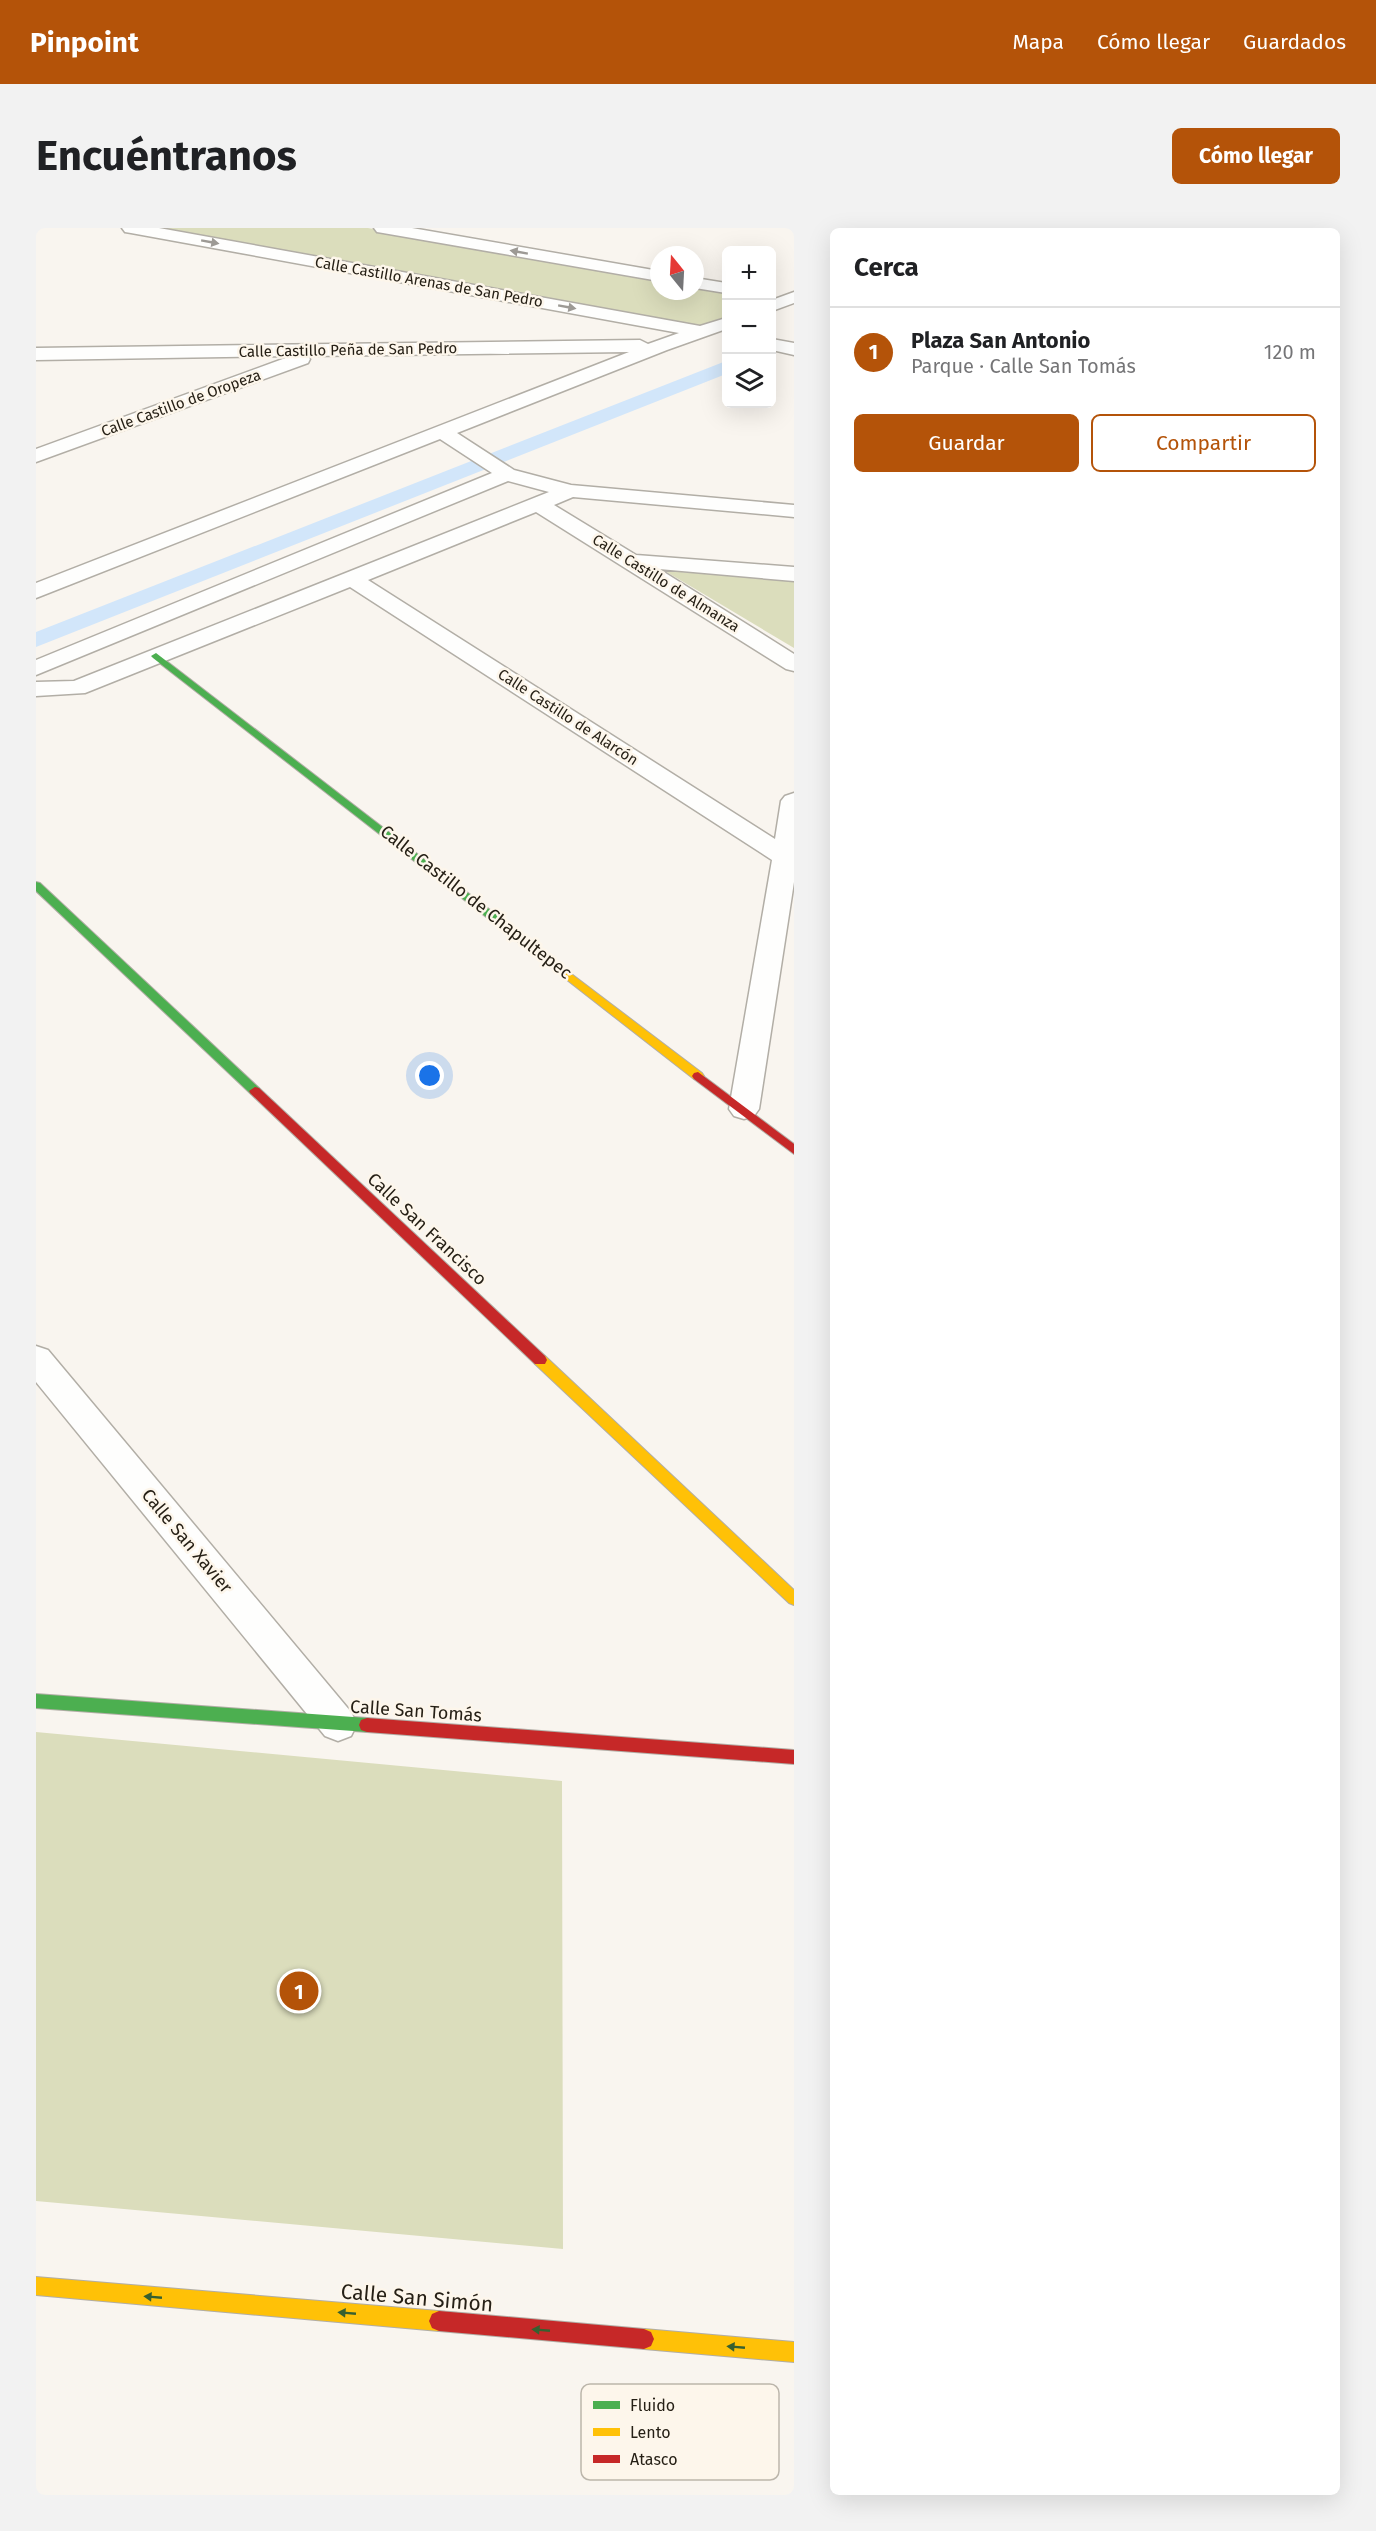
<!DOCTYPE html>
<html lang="es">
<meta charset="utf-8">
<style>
:root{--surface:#fff;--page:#f2f2f2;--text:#202124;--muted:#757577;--line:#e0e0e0;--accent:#b45309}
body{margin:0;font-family:"Fira Sans",sans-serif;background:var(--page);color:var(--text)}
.controls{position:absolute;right:18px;top:18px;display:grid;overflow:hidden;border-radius:9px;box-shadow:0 6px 24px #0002}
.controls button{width:54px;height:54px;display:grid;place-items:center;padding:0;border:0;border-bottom:2px solid var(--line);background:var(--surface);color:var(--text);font:30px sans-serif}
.compass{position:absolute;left:614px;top:18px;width:54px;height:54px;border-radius:50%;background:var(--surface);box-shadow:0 6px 24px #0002;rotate:342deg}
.you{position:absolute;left:394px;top:848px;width:21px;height:21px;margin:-15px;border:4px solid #fff;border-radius:50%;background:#1a73e8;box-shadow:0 0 0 9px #1a73e833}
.badge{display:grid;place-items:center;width:39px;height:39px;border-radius:50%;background:var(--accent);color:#fff;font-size:20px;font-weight:700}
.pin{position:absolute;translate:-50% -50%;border:3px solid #fff;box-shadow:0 2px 6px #0006}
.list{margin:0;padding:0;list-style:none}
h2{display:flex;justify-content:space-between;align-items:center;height:78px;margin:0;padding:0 24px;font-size:26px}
h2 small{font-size:20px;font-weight:400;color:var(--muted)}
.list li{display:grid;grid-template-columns:39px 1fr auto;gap:18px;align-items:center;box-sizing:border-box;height:90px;padding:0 24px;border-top:2px solid var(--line)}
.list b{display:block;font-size:22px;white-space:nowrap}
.list p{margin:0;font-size:20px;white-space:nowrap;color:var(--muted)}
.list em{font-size:20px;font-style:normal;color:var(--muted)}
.actions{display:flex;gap:12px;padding:18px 24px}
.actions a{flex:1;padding:14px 0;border:2px solid var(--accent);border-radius:9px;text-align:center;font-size:21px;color:var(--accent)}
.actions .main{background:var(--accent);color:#fff}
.icon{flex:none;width:33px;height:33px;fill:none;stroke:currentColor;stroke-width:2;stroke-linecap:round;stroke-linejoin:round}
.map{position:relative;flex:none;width:758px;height:2267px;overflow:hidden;border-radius:9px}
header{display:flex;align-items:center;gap:36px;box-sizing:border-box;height:84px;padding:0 30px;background:var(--accent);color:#fff}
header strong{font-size:28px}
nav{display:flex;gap:33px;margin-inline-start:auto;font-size:21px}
.intro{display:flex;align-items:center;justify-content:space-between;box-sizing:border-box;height:144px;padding:0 36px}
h1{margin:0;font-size:42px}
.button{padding:15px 27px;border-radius:9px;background:var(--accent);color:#fff;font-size:21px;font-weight:700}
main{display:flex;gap:36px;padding:0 36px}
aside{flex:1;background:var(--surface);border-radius:9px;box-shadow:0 6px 24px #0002}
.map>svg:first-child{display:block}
</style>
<header>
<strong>Pinpoint</strong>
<nav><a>Mapa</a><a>Cómo llegar</a><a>Guardados</a></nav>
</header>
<div class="intro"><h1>Encuéntranos</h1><a class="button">Cómo llegar</a></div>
<main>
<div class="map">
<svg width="758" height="2267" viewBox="0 0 758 2267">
<rect width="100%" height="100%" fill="#f9f5ef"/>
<!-- green -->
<path fill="#dbddbc" d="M114,0H332L623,51V63H659V57L690,62V92L665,101Z
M629,343L758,351V420Z
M0,1504L526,1553L527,2021L0,1973Z"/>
<!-- water -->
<path fill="#d2e6fa" d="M690,133V146L0,419V404Z"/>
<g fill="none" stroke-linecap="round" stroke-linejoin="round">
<defs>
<path id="street" d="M86,0H123L664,98L690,90V101L631,122L421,205L478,242L535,257L758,277V289L537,269L518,277L600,327L758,339V353L623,341L758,426V443L750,441L500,284L332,352L739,611L745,573L749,568L758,565V654L723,881L718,888L708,891L698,888L693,881L736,632L314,359L49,465L0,468V454L38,453L513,264L472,253L0,447V432L456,245L404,211L0,370V355L593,124L272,128L274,131L272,135L0,234V221L255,128L0,132V120L604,112L612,116L643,105L95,5L89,4Z
M338,0H376L623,43V53L347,5L341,4Z
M659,50L690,55V65L659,60Z
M758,64V75L736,83V72Z
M736,111L758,115V127L736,122Z
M0,1118L12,1122L315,1484L321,1496L315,1508L302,1513L289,1508L0,1154Z"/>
<path id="fast" d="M120,425L484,705V709H476L117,430L115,428Z
M0,654L4,655L223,860L225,863L223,866H215L0,663Z
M0,1466L331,1490L337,1492L339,1497L337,1502L331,1504L0,1480Z"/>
<path id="slow" d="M480,704L666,845L668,848L666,851H658L476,709V705Z
M504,1127L509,1128L758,1362V1377L753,1375L499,1136L497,1132L499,1128Z
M0,2049L403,2083L410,2086L413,2093L410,2100L403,2103L0,2067Z
M608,2101L758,2114V2134L608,2121L601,2118L598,2111L601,2104Z"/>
<path id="jam" d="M662,844L758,916V926L658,851L656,848L658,845Z
M219,859L223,860L509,1128L511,1132L509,1136H499L215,866L213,863Z
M331,1490L758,1522V1536L331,1504L325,1502L323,1497L325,1492Z
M403,2083L608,2101L615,2104L618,2111L615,2118L608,2121L403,2103L396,2100L393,2093L396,2086Z"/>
</defs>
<!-- street casing -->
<use href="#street" stroke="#b2aea6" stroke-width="3"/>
<!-- fast casing -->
<use href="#fast" stroke="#b2aea6" stroke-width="2"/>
<!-- slow casing -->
<use href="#slow" stroke="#b2aea6" stroke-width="2"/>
<!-- jam casing -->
<use href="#jam" stroke="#b2aea6" stroke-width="2"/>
<!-- street -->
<use href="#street" fill="#fefefd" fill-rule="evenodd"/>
<!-- fast -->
<use href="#fast" fill="#4caf50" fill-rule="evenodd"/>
<!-- slow -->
<use href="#slow" fill="#ffc107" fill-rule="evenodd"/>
<!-- jam -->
<use href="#jam" fill="#c62828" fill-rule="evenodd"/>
</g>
<!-- one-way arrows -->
<defs><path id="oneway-solid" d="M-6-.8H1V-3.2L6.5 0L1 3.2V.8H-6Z" transform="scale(1.5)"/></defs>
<g fill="#9d9a95">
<use href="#oneway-solid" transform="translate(174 14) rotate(10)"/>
<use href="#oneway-solid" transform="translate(483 24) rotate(-170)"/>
<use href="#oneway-solid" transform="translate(531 79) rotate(10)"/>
</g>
<g fill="#376030">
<use href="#oneway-solid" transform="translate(117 2069) rotate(-175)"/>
<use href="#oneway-solid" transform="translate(311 2085) rotate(-175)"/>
<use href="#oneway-solid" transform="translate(505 2102) rotate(-175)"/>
<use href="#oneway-solid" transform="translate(700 2119) rotate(-175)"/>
</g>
<g text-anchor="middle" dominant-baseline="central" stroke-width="5" stroke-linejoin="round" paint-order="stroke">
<!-- far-street labels -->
<g font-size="15" fill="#262016" stroke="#fdf6eb">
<text transform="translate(393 54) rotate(10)">Calle Castillo Arenas de San Pedro</text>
<text transform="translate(312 122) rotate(-1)">Calle Castillo Peña de San Pedro</text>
<text transform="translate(145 175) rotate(-20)">Calle Castillo de Oropeza</text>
<text transform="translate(630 355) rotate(32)">Calle Castillo de Almanza</text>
<text transform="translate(532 489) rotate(33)">Calle Castillo de Alarcón</text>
</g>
<!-- street labels -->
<g font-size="18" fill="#262016" stroke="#fdf6eb">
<text transform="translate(440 674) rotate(38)">Calle Castillo de Chapultepec</text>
<text transform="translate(391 1001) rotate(43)">Calle San Francisco</text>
<text transform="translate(151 1313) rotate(50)">Calle San Xavier</text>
<text transform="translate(380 1483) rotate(4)">Calle San Tomás</text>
</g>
<!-- near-street labels -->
<g font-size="21" fill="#262016" stroke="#fdf6eb">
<text transform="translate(381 2070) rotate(5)">Calle San Simón</text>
</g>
</g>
<!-- legend -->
<rect x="545" y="2156" width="198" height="96" rx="9" fill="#fdf6eb" stroke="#bcb6ab" stroke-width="1.5"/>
<rect x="557" y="2173" width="27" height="8" fill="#4caf50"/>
<rect x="557" y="2200" width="27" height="8" fill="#ffc107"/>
<rect x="557" y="2227" width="27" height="8" fill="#c62828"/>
<g font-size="16" fill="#262016">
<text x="594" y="2183">Fluido</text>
<text x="594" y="2210">Lento</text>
<text x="594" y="2237">Atasco</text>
</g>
</svg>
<div class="controls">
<button>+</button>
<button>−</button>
<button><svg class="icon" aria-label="layers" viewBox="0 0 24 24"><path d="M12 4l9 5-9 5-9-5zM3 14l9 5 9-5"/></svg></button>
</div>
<svg class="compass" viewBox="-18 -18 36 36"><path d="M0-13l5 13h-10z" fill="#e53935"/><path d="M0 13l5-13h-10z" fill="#757577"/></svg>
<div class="you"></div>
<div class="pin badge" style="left:263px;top:1763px">1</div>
</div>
<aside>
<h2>Cerca<small></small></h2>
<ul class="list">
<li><span class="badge">1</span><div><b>Plaza San Antonio</b><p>Parque · Calle San Tomás</p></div><em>120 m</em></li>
</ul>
<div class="actions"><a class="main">Guardar</a><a>Compartir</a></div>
</aside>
</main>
